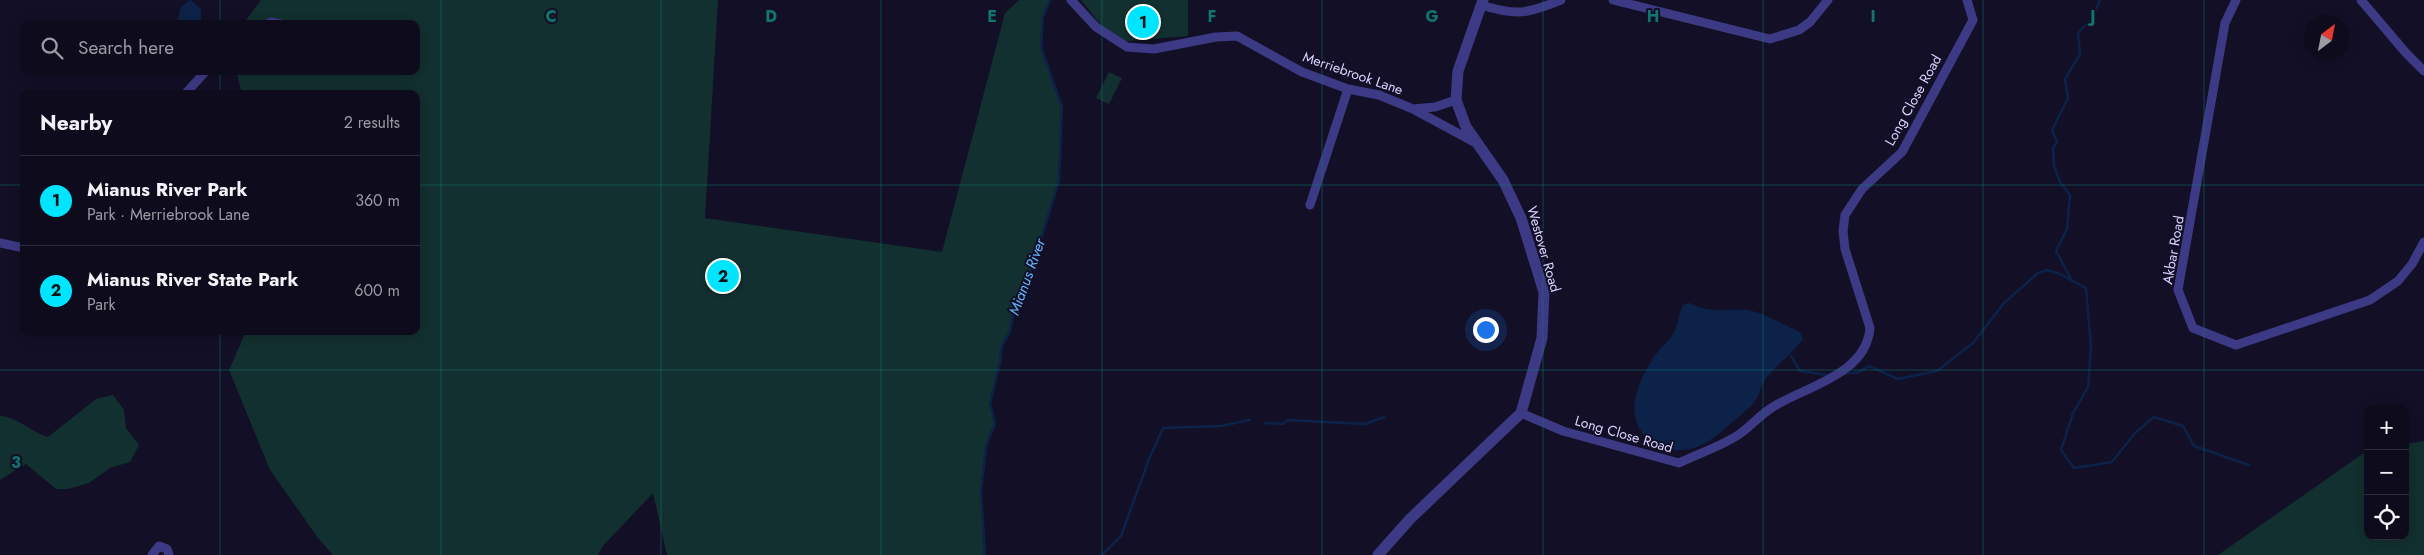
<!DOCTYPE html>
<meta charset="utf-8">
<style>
:root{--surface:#0e0b1c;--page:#1c1929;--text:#f1f3f6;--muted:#9b9ba3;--line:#2e2b3b;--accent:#00e5ff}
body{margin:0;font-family:Jost,sans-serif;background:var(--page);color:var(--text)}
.controls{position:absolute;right:15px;bottom:15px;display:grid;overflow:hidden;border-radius:10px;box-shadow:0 2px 12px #0003}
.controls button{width:45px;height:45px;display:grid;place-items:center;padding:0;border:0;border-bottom:1px solid var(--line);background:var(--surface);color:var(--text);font:25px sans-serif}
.compass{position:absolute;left:2304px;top:15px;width:45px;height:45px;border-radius:50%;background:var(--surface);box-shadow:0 2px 12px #0003;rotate:32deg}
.you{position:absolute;left:1485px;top:329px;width:18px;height:18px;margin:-12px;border:4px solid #fff;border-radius:50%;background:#1a73e8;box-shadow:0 0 0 8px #1a73e833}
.badge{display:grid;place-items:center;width:32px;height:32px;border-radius:50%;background:var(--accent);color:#111;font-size:16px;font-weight:700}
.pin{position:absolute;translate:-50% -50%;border:2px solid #fff;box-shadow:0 1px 5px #0006}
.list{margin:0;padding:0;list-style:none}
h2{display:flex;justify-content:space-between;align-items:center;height:65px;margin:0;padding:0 20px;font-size:21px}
h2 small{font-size:16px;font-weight:400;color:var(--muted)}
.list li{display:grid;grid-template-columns:32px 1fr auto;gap:15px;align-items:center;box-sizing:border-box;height:90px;padding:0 20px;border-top:1px solid var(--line)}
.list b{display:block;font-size:19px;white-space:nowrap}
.list p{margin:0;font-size:16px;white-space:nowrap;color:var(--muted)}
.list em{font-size:16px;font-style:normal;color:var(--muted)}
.icon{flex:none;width:28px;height:28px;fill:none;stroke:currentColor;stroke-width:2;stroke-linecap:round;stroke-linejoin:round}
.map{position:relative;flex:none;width:2424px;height:555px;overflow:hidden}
.search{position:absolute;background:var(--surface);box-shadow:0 2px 12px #0003;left:20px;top:20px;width:400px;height:55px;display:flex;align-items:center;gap:12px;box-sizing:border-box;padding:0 18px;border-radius:10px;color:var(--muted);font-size:19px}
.panel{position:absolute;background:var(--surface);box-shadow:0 2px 12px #0003;left:20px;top:90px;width:400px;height:245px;border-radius:10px}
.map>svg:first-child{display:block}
</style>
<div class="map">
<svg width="2424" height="555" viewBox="0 0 2424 555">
<rect width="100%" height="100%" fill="#130f26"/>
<!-- green -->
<path fill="#12302f" d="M261,0H718L705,218L942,252L1005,13L1019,0H1050L1043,17L1041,47L1062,107L1059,181L1022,299L1014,308L1010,332L1002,345L1000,362L990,403L995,423L986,446L981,491L985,555H667L653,493L603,546L598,555H333L318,538L270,470L229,370L246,331H416V94H242L236,71H416V24H243Z
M1081,0H1188V36L1127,41L1108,34Z
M1109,72L1122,78L1109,104L1096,98Z
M113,395L124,410L126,428L139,445L130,462L110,468L89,483L68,489H56L26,464L0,480V416C18,417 31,432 48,437L96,399Z
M2424,441V555H2218L2368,450V536H2405V444Z"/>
<!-- water -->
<path fill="#0c2248" d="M191,0L201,9V24H178C178,13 180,4 191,0Z
M1690,303C1708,313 1727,309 1747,310C1762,312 1780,323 1794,329L1800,332L1803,339C1792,354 1779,363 1767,377C1760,384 1760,397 1753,404C1746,412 1735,419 1727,427C1703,448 1680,460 1649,440C1637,431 1632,413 1635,399C1638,385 1647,366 1656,354C1660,348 1667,343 1671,337C1678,327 1678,316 1683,305Z"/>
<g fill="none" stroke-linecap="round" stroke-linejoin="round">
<!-- stream -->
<path stroke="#0c2248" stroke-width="2.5" d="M2071,279L2056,251L2067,229L2070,195L2060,182L2054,166L2053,148L2057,142L2052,130L2068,98L2065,79L2080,54L2078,33L2092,18L2100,0
M1791,356L1800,371L1827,375
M1847,373H1857L1869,366L1898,379L1937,371L1973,343L2004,303L2038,273L2047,270L2060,274L2086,288L2091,347L2088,387L2073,413L2061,450L2074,468L2112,462L2135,433L2154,417L2183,426L2194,446L2249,465
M1265,423L1283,424L1288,420L1365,424L1384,417
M985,555L981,491L986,446L995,423L990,403L1000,362L1002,345L1010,332L1014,308L1022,299L1059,181L1062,107L1041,47L1043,17L1050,0
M1102,555L1121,536L1149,459L1163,428L1221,426L1250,420"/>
<!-- minor -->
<path stroke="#3d3a85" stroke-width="9" d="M1071,0L1096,27L1127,47L1154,49L1216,37L1237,36L1302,72L1348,89L1379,95L1413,109L1435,107L1456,100
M1613,0L1770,39L1799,30L1810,22L1828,0
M2236,0L2225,23L2178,290L2193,328L2236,345L2370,300L2398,281L2412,264L2424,242
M2361,0L2406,53L2424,71
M1481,5C1517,16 1526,14 1561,0
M268,24L271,22L281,24
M185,94L206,71
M1413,109L1474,142
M1310,205L1348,89
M0,243L24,248
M1521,413L1563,431L1679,463C1697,454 1725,445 1741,433C1752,425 1761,414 1773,407C1806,386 1866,375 1870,328L1845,249L1843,231L1845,215L1862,189L1902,152L1973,20L1967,0
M152,555L159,546L167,549L169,555"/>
<!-- tertiary -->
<path stroke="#3d3a85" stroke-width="11" d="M1378,555L1410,519L1521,413L1542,338L1544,292L1521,218L1503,180L1466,127L1456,100L1458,71L1483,0"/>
</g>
<!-- grid -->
<path fill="none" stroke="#0f766e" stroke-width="1" stroke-opacity="0.55" d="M220,0V24M441,0V555M661,0V555M881,0V555M1102,0V555M1322,0V555M1543,0V555M1763,0V555M1983,0V555M2204,0V555M220,71V94M0,185H24M416,185H2424M220,331V555M0,370H2424"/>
<g text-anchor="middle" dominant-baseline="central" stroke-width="4" stroke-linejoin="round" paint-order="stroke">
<!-- street labels -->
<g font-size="14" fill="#d9d4ff" stroke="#130f26">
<text transform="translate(1353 73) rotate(19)">Merriebrook Lane</text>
<text transform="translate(1913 100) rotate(-61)">Long Close Road</text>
<text transform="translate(1544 249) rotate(74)">Westover Road</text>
<text transform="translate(2173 250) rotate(-80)">Akbar Road</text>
<text transform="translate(1624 434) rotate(16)">Long Close Road</text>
</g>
<!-- water labels -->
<g font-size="15" font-style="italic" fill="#62b6ff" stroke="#130f26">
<text transform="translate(1027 277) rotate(-70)">Mianus River</text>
</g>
</g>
<g font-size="16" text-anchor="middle" font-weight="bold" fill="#0f766e" stroke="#130f26" stroke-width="4" stroke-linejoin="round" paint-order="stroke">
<text x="551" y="22">C</text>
<text x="771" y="22">D</text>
<text x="992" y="22">E</text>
<text x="1212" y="22">F</text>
<text x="1432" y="22">G</text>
<text x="1653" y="22">H</text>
<text x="1873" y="22">I</text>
<text x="2093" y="22">J</text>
<text x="16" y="468">3</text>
</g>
</svg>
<div class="controls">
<button>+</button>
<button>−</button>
<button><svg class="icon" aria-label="locate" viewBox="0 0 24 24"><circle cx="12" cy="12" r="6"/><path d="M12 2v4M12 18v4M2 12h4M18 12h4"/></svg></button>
</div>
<svg class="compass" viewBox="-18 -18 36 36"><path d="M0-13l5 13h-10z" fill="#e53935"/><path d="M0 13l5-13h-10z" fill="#9b9ba3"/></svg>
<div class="you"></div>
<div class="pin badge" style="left:1143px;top:22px">1</div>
<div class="pin badge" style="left:723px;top:276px">2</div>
<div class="search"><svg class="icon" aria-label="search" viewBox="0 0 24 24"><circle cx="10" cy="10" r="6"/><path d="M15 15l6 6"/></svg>Search here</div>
<section class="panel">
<h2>Nearby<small>2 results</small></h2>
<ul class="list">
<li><span class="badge">1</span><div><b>Mianus River Park</b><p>Park · Merriebrook Lane</p></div><em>360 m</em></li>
<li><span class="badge">2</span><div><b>Mianus River State Park</b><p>Park</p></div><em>600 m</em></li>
</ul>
</section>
</div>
